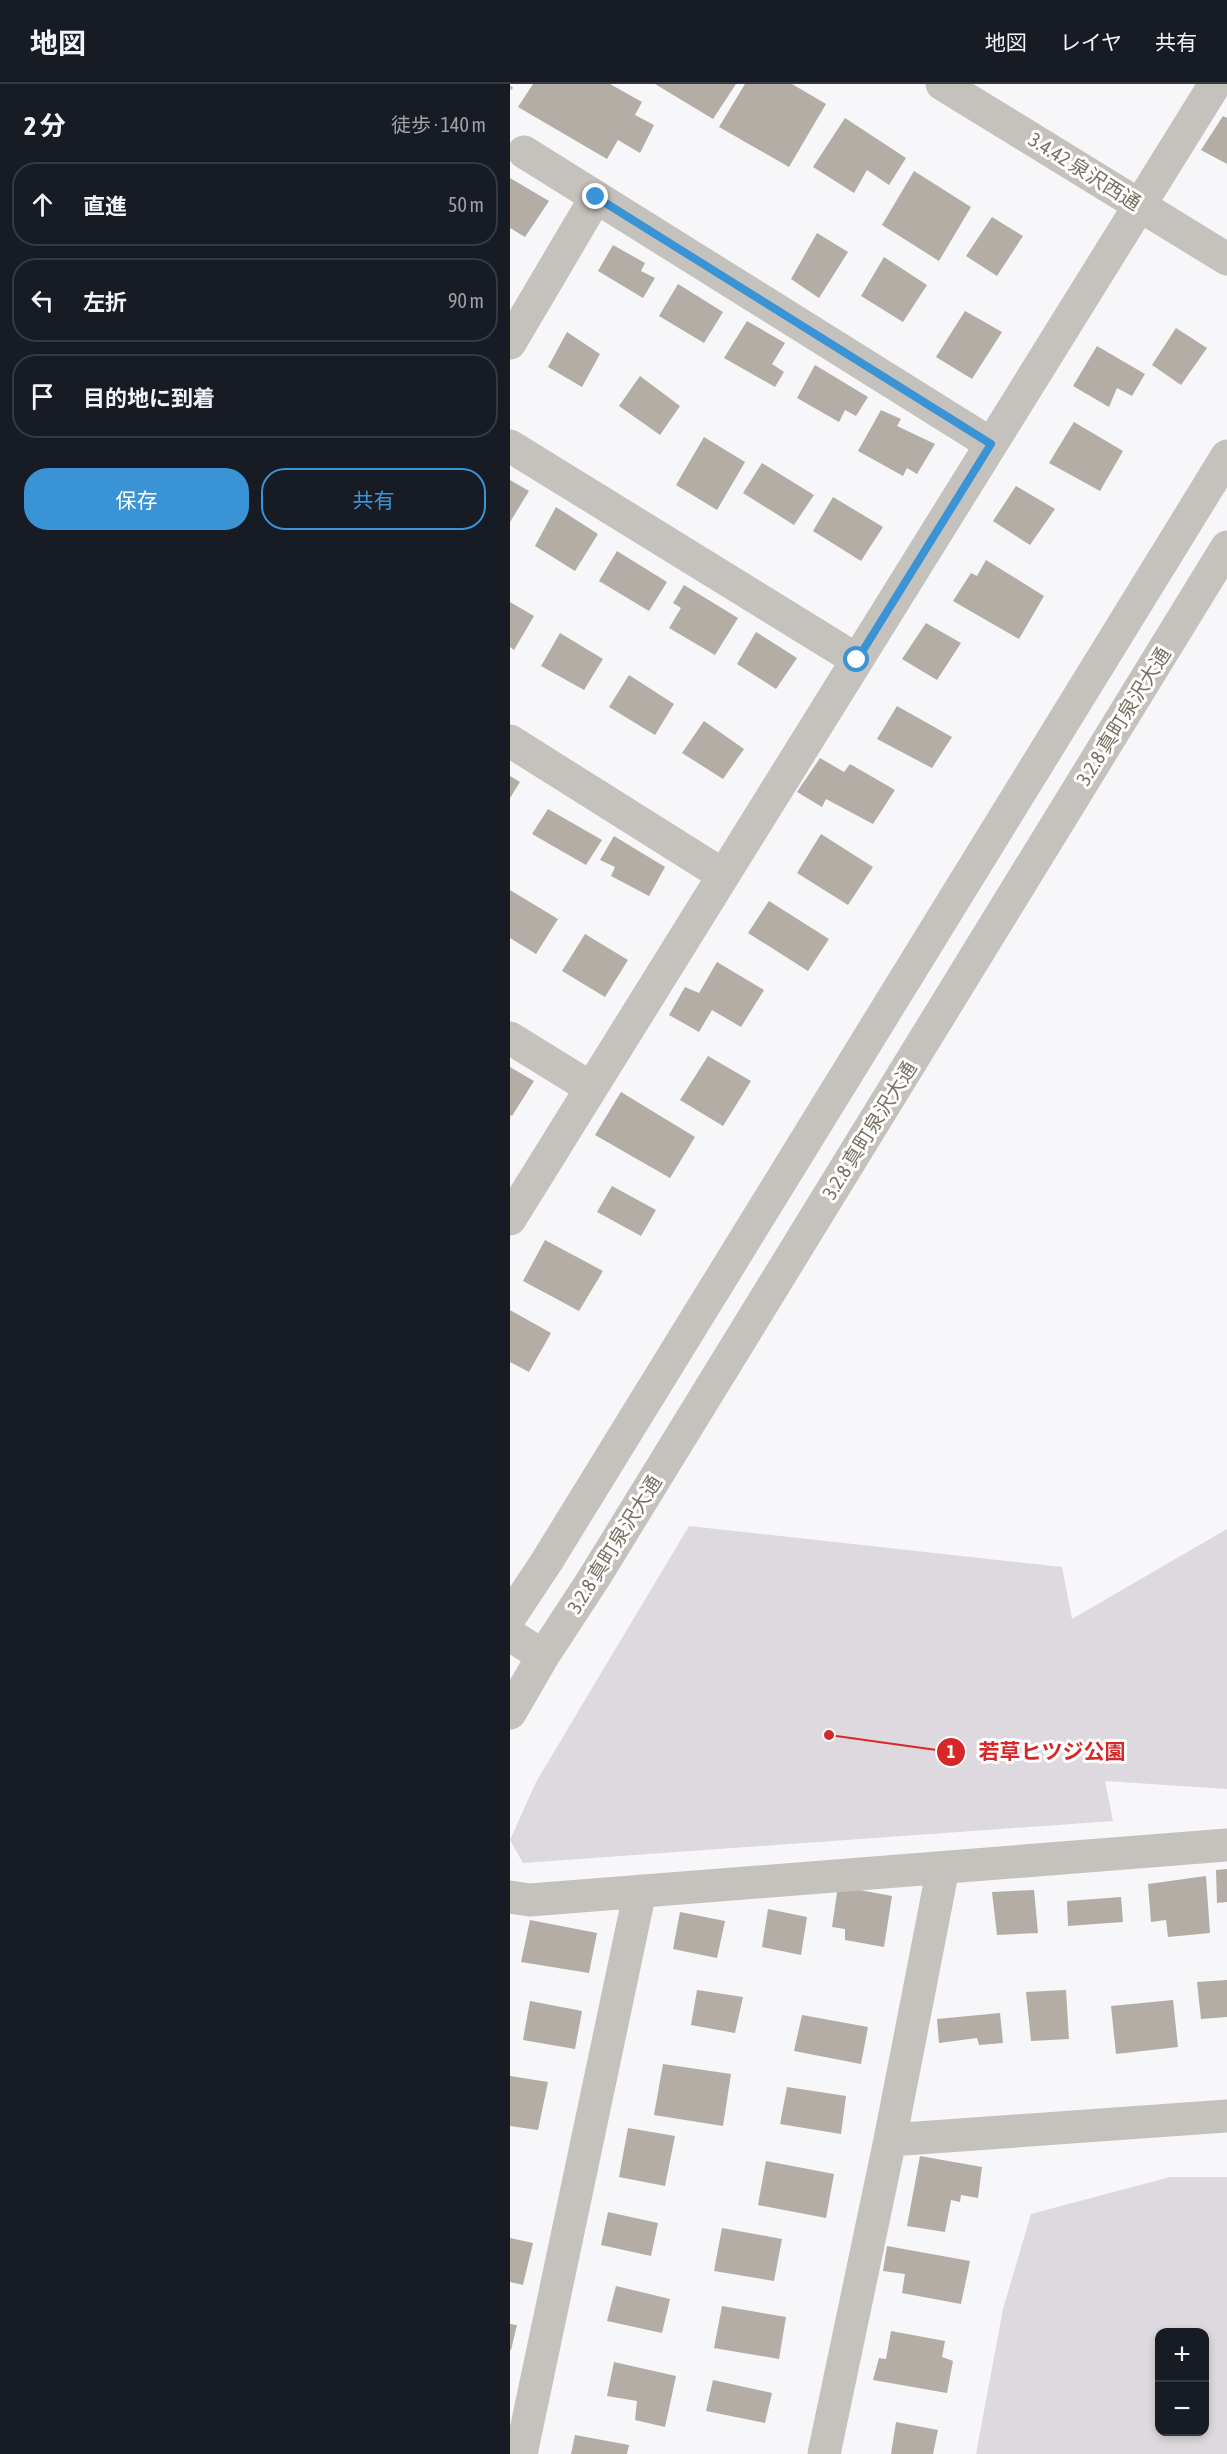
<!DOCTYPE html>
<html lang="ja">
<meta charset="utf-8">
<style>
:root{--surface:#171b24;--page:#20242c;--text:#f1f3f6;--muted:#9ea1a6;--line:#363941;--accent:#3a93d5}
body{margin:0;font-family:"Asap Condensed","Noto Sans JP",sans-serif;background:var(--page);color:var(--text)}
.controls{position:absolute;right:18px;bottom:18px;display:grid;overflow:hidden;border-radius:12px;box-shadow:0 3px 9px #0003}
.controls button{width:54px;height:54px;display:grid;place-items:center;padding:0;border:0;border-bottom:2px solid var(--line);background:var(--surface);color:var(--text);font:30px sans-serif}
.stop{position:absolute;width:18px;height:18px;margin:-14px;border:4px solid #3a93d5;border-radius:50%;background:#fff}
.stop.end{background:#3a93d5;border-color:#fff;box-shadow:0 2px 6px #0008}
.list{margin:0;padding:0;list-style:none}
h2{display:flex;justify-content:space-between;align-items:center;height:78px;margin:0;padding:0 24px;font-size:26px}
h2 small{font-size:20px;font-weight:400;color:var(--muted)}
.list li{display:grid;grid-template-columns:39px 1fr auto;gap:18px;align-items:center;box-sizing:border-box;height:84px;margin:0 12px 12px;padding:0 12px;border:2px solid var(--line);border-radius:24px}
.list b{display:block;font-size:22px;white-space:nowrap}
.list em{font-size:20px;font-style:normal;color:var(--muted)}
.actions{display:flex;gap:12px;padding:18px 24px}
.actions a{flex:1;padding:14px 0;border:2px solid var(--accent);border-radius:24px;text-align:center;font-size:21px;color:var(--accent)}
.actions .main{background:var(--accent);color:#fff}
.icon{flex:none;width:33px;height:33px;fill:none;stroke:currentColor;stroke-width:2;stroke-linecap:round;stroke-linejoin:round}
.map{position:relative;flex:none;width:717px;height:2370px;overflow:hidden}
header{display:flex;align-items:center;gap:36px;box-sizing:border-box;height:84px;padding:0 30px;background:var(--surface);border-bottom:2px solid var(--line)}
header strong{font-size:28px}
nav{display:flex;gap:33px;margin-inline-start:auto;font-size:21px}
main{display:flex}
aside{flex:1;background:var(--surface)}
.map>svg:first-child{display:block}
</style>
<header>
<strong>地図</strong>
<nav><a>地図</a><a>レイヤ</a><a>共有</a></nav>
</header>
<main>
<aside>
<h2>2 分<small>徒歩 · 140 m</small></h2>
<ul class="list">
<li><svg class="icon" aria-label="ahead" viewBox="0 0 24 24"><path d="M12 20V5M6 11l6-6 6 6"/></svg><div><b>直進</b></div><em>50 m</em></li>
<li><svg class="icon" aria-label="left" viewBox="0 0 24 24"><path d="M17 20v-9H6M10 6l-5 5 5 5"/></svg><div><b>左折</b></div><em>90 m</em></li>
<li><svg class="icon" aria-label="arrive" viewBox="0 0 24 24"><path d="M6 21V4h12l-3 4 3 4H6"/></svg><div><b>目的地に到着</b></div></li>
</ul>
<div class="actions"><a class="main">保存</a><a>共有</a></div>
</aside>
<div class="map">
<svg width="717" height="2370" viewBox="0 0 717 2370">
<rect width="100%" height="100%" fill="#f7f6f8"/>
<!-- green -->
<path fill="#ded8df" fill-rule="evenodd" d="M179,1442L552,1483L562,1535L717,1445V1705L595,1697L603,1737L13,1779L0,1756L26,1698Z
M660,2093H717V2370H466L493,2225L521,2130ZM650,2248H694V2348H650Z"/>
<!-- building -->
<path fill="#b3ada5" d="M23,0H100L132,18L125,31L144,41L130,69L108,56L97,75L8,23Z
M145,0H226L203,35Z
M235,0H282L316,20L279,83L209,43Z
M713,32L717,34V80L691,66Z
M335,34L396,74L379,101L357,86L344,109L303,83Z
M404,87L461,123L429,177L372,141Z
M0,94L39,117L15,153L0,144Z
M482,133L513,152L487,192L456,172Z
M307,149L338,168L309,214L281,195Z
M103,161L135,179L131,187L145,194L133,214L88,187Z
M374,173L417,201L393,238L351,212Z
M168,200L213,228L194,259L149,232Z
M455,227L492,248L462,295L426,273Z
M237,237L275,259L262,280L274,288L265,303L214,274Z
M666,244L697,264L671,301L642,281Z
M57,248L90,270L72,303L38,283Z
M587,262L635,290L622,312L607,304L599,323L563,302Z
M305,281L358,313L346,332L335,326L329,338L287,314Z
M130,292L170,322L150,351L109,322Z
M371,326L391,335L387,342L425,360L407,390L397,384L393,392L348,367Z
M564,338L613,367L590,407L539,379Z
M194,353L235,378L207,426L166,401Z
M252,379L304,411L284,441L233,409Z
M0,396L19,407L0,438Z
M506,402L545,425L520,461L483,437Z
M323,413L373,443L351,477L303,447Z
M46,423L88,450L65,487L25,462Z
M107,467L157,498L139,527L89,497Z
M476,476L534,512L509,555L443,517L461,489L467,492Z
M174,501L228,534L205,571L159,544L171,524L163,519Z
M0,518L24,532L4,566L0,563Z
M416,539L451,559L427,596L392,575Z
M246,548L287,574L266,605L227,580Z
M50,549L93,575L74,606L31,582Z
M119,591L164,620L145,651L99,623Z
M387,622L442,653L422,684L367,655Z
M194,637L234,665L213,695L172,669Z
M310,674L334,688L340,680L385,706L363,740L316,715L312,723L287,708Z
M0,692L10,698L0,714Z
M38,725L92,756L76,781L22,750Z
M311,750L363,783L338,821L287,789Z
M104,752L155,783L139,812L101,792L105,783L90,776Z
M0,806L48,835L26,870L0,854Z
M259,817L319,855L298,887L238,849Z
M75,850L118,876L95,913L52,887Z
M207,878L254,906L231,943L202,926L189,948L159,931L175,903L189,909Z
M198,972L241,997L213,1042L170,1016Z
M0,983L24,997L2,1032L0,1031Z
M111,1008L185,1053L160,1094L85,1051Z
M102,1102L146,1126L131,1152L87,1128Z
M35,1156L93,1187L69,1227L13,1197Z
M0,1226L41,1249L19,1288L0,1278Z
M717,1785V1818L707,1819L706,1786Z
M696,1792L700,1849L658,1853L656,1836L641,1838L638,1800Z
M328,1802L382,1812L374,1863L335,1856V1845L322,1843Z
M524,1806L528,1849L487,1851L482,1808Z
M611,1813L613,1838L558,1842L557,1817Z
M258,1825L297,1833L291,1871L252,1863Z
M170,1828L215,1837L207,1874L163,1865Z
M20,1836L87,1849L79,1889L11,1878Z
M717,1896V1933L691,1935L687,1898Z
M187,1906L233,1913L225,1949L181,1941Z
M556,1906L559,1955L521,1957L516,1908Z
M663,1916L668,1963L606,1970L601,1922Z
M20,1917L72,1927L65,1965L13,1956Z
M490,1929L493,1959L469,1961L467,1954L429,1959L427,1935Z
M292,1931L358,1943L351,1980L284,1967Z
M153,1980L221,1990L213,2042L144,2031Z
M0,1992L38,1998L28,2046L0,2042Z
M277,2003L336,2012L331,2050L270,2040Z
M118,2044L165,2052L155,2102L109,2093Z
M410,2072L472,2083L468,2114L451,2111L450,2118L441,2116L435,2148L397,2142Z
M256,2077L324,2090L316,2134L248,2121Z
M98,2128L148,2139L141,2172L91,2161Z
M212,2144L272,2155L264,2197L204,2187Z
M0,2154L23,2159L13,2201L0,2198Z
M377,2162L460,2177L451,2220L392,2209L395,2190L373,2187Z
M106,2202L160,2215L152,2249L97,2237Z
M212,2222L276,2233L269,2275L204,2264Z
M0,2240L7,2241L1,2266H0Z
M381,2247L435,2257L432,2273L443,2277L437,2309L363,2296L369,2274L376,2275Z
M104,2278L166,2292L155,2343L125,2336L127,2317L97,2312Z
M203,2296L262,2309L255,2339L196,2327Z
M386,2338L428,2346L423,2370H381Z
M65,2351L119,2361L117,2370H61Z"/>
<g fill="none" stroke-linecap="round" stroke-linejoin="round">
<!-- path -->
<path stroke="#bebcb8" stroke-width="4" stroke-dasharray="3 3" stroke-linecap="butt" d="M0,5L3,0"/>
<!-- minor -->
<path stroke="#c5c2bd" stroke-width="33" d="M432,0L717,175
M14,68L481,360
M0,259L86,113
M0,362L347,576
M0,657L213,791
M0,954L81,1004
M0,1135L705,0
M0,1533L37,1477L717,372
M0,1551L33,1572
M0,1629L33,1572L84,1494L717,463
M0,1813L20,1816L717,1761
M380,2056L717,2032
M11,2370L130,1807
M314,2370L380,2056L433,1784"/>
</g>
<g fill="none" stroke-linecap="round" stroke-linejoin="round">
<!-- route -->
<path stroke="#3a93d5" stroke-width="8" d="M86,113L481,360L347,576"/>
</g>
<g text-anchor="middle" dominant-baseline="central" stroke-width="6" stroke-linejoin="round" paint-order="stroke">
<!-- street labels -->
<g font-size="20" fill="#797061" stroke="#fff">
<text transform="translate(575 87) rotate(32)">3.4.42 泉沢西通</text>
<text transform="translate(613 632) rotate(-58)">3.2.8 真町泉沢大通</text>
<text transform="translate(359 1046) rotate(-58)">3.2.8 真町泉沢大通</text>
<text transform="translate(104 1460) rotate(-58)">3.2.8 真町泉沢大通</text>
</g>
</g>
<!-- callouts -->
<path fill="none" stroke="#d62828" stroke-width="2" d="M319 1651L441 1668"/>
<g fill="#d62828" stroke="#fff" stroke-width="2">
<circle cx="319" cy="1651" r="6"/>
<circle cx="441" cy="1668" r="15"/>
</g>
<g font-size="18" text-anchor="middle" font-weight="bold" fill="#fff">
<text x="441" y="1674">1</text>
</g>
<g font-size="21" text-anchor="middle" font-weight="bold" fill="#d62828" stroke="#fff" stroke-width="6" stroke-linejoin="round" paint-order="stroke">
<text x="542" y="1675">若草ヒツジ公園</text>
</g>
</svg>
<div class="controls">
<button>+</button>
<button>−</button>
</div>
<div class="stop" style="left:347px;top:576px"></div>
<div class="stop end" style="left:86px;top:113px"></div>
</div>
</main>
